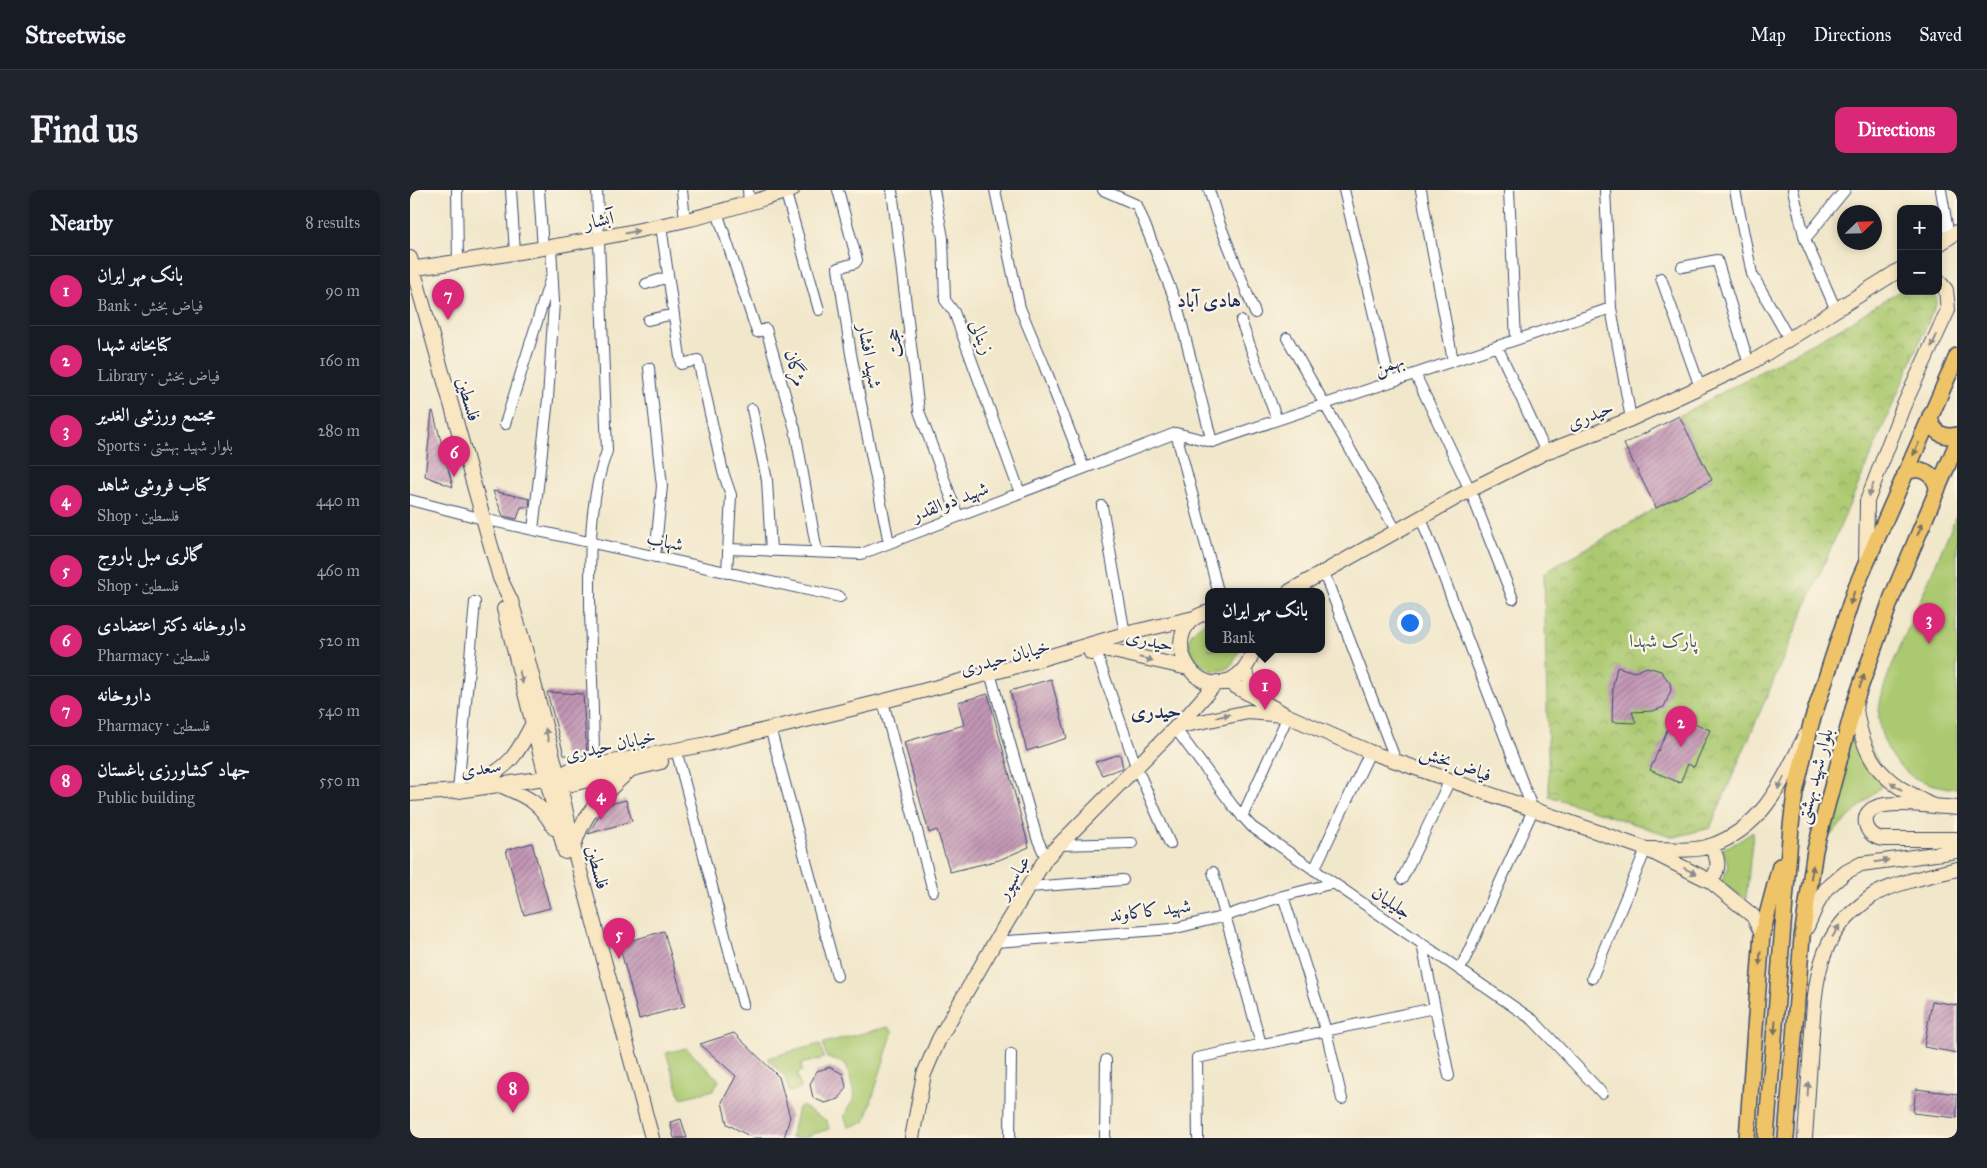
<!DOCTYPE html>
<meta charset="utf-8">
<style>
:root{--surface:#171b24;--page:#20242c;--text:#f1f3f6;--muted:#9ea1a6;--line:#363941;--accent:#db2777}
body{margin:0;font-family:"IM FELL Great Primer",Amiri,serif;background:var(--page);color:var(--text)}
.controls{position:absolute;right:15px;top:15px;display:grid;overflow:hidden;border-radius:10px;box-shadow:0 2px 8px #0003}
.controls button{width:45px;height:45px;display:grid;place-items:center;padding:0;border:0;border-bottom:1px solid var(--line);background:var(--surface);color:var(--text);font:25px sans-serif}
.compass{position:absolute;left:1427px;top:15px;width:45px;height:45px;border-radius:50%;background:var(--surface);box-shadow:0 2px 8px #0003;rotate:67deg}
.you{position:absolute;left:999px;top:432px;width:18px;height:18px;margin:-12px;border:4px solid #fff;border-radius:50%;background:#1a73e8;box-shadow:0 0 0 8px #1a73e833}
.badge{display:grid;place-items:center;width:32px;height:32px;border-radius:50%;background:var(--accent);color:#fff;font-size:16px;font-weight:700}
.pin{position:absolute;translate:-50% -41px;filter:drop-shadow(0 1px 2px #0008)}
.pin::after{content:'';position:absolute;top:26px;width:18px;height:15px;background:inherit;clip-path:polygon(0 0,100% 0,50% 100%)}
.popup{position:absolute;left:795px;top:398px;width:120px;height:65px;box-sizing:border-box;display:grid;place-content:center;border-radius:10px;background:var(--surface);filter:drop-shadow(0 1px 4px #0005);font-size:16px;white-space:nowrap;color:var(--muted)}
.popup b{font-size:19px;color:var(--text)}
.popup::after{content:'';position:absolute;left:50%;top:100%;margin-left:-10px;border:10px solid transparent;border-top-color:var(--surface)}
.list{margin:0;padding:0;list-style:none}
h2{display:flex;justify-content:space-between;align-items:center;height:65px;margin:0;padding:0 20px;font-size:21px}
h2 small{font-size:16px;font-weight:400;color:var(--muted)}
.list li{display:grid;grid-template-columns:32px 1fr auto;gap:15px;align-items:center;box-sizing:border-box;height:70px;padding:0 20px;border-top:1px solid var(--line)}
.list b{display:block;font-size:19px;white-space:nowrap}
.list p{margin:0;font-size:16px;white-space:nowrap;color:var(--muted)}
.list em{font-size:16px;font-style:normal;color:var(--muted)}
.map{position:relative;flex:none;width:1547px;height:948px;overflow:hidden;border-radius:10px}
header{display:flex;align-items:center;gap:30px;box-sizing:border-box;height:70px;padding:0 25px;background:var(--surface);border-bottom:1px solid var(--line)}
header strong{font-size:24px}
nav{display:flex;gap:28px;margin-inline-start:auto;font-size:18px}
.intro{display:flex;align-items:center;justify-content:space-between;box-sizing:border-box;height:120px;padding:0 30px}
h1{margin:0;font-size:35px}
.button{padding:12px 22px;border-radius:10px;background:var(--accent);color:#fff;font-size:18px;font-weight:700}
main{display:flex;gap:30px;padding:0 30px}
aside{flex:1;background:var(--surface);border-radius:10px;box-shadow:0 2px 8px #0003}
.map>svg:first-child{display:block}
</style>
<header>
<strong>Streetwise</strong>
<nav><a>Map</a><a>Directions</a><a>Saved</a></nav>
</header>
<div class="intro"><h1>Find us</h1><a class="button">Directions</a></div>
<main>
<aside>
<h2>Nearby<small>8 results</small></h2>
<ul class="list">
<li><span class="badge">1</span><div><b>بانک مهر ایران</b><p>Bank · فیاض بخش</p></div><em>90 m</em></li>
<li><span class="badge">2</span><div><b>کتابخانه شهدا</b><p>Library · فیاض بخش</p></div><em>160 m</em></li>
<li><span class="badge">3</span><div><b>مجتمع ورزشی الغدیر</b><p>Sports · بلوار شهید بهشتی</p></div><em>280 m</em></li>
<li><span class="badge">4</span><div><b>کتاب فروشی شاهد</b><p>Shop · فلسطین</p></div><em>440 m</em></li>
<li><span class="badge">5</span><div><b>گالری مبل باروج</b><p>Shop · فلسطین</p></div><em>460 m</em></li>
<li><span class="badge">6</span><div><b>داروخانه دکتر اعتضادی</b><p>Pharmacy · فلسطین</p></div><em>520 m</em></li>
<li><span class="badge">7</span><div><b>داروخانه</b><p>Pharmacy · فلسطین</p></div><em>540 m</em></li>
<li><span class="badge">8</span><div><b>جهاد کشاورزی باغستان</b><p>Public building</p></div><em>550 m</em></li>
</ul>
</aside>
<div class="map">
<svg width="1547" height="948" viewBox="0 0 1547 948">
<defs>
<pattern id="park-crowns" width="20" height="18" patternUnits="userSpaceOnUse" patternTransform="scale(1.25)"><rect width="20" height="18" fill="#abc970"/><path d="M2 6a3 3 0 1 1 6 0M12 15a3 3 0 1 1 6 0" fill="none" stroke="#8aa45f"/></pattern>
<pattern id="building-hatch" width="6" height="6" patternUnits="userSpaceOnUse" patternTransform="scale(1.25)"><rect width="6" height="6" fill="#c296b4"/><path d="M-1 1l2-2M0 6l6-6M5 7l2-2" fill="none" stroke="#9d7b96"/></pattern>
</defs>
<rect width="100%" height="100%" fill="#fcf5e5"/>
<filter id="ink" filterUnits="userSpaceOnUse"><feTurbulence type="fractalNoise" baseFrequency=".02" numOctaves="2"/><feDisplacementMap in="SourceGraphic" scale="10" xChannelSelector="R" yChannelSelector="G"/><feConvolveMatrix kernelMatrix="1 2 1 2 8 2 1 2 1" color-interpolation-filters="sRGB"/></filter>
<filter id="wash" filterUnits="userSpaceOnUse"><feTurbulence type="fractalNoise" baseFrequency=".0096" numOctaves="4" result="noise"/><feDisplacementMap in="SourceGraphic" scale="20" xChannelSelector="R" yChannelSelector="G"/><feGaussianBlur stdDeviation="1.12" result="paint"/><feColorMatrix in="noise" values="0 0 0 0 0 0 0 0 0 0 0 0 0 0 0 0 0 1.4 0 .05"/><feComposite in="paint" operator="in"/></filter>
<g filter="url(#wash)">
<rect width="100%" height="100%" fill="#f1e7ca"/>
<!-- grass -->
<path fill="#abc970" stroke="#637c67" d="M1547,324V599C1532,597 1516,594 1503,587C1486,577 1470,550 1469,530C1467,503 1486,468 1496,443C1513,403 1530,364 1547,324Z
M799,431V459H829C817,513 745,452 799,431Z
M1445,512L1448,536L1478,590L1405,660Z
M1343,642L1336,709L1310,692C1320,681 1319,671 1312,659L1326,653Z
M478,837L483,841L455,932L438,937L434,925L445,907L436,874L417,868L413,853Z
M410,854L414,868L391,874L392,881L387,883L391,899L379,902L375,887L357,868Z
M276,858L309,890L304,900L271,908L256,863Z
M392,916L417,931L419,939L391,948H381L388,918Z"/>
<!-- park -->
<path fill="url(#park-crowns)" stroke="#637c67" d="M1491,100L1523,101L1526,104L1527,112L1300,638L1264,647L1139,606L1134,383L1246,318L1302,290L1269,226L1434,136Z"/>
<g id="blocks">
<!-- building -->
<path fill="url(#building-hatch)" d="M22,221H23L43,297L15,286Z
M1269,226L1302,290L1246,318L1214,254Z
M83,301L120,309L119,317H111L107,329L93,326Z
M1207,477L1225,482L1237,477L1251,481L1260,493L1261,500L1254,517L1243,521L1222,522L1226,533L1202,532L1203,495Z
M641,489L657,548L617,561L600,501Z
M137,502L173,504L177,566L154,565Z
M578,504L619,657L589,670L540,682L527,640L519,643L494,552L554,535L548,512Z
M1264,524L1300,540L1284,577L1278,574L1270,593L1240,580Z
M710,564L713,578L692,585L685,572Z
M216,610L222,631L178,644L192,621L200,614Z
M122,653L140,718L114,725L96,660Z
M254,741L275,816L229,829L209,754Z
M1522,811L1547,815V863L1514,857Z
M324,843L369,887L380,927L374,948H343L317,934L312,912L326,886L290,854Z
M420,877L433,884L436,897L429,909L415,913L403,908L400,894L407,881Z
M1506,899L1547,904V928L1503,923Z
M271,929L277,948H264L260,932Z"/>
</g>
</g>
<g filter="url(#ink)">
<use href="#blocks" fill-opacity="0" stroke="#3b4b6e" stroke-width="1"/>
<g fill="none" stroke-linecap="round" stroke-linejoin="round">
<defs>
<path id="street" d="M47,0L48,72
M101,0L105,63
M129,0L133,59
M272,0L275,30
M338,0L339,12
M375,0L409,120
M428,0L447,70L445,73L428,78L441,164L479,353
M482,0L509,221L548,326
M524,0L533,48L535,110L544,122L610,303
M585,0L610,118L634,175L674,278
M693,0L727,15L767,115L802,252
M799,0L809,32L845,123
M934,0L980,192
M1011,0L1043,171
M1099,0L1106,150
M1195,0L1201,118L1221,229
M1325,0L1342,84L1379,149
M1383,0L1395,49L1426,120
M1531,0L1539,47
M307,22L347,142L356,139L385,239L407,362
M251,36L271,174L288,170L313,282L321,305L317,383
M1395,49L1435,0
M1272,77L1307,70L1339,174
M1251,88L1290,197
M236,94L258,87
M238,130L264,124
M831,131L867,230
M877,148L987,342
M1087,156L1136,262
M239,178L252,296L245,367
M1005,184L1060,300L1103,409
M342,219L357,290L361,361
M95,234L141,87
M766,243L802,252L1201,118
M766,243L808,401
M0,310L73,329L430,407
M692,316L715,444
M1011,328L1123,620L1050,780
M123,340L138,209L144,112L141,57
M318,359L451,364L766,243
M914,383L986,571
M686,462L726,576L760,654
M582,490L627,648L636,668
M475,519L523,701
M765,538L823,616L842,637L1123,830L1192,903
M362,545L427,786
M268,567L333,814
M184,576C184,519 180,462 180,404C180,357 180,306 197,261L187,0
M48,601L65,412
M832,627L878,526
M649,655L722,653
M904,680L960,562
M803,682L851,854
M992,689L1040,590
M619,697L713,690
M873,706L916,841L932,909
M585,752L762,739L816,726L873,706L924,693
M1012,754L1039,886
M1182,788L1236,659
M600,948L601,864
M695,948L696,870
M788,948L787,868L1024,818"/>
<path id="secondary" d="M1528,55L1547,42
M0,68L90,388L101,411L114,455L148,586L164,659L242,948
M0,79C93,65 185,51 276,30C312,22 347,10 382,0
M1456,373L1457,311L1493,217L1538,120L1536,100L1528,90
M880,401L1060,300L1136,262L1221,229L1339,174L1491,79
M94,419L155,662
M799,422C741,436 785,520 828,485C836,478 842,470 842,459
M681,463L694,459L778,478
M834,480L849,509
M816,491L878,526L960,562L1236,659L1300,691L1343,726L1352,744
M1445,513C1451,556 1462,585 1503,605C1510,609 1517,614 1524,616C1531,617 1540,617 1547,618
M766,537L838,522L873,525
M148,586L162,594L251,572
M65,594C100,577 106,566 123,533
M90,595C117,607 129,611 144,638
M0,604L48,601L148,586L160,580L298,554L474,511L600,478L715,444L784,428
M1524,616C1507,615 1451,606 1456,634C1458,643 1464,647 1472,649H1547
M164,656C173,623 194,604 218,582
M1299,656C1310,667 1310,680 1300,691
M1239,659C1259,659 1282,662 1300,656C1353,638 1372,592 1395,546
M1397,737L1409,710L1416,699L1436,682L1451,674L1547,661
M502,948L514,884L529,849L585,752L636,668L778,525L807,492
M1395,948C1397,917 1399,887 1401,856C1405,802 1404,750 1451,715C1456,711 1461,706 1467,703C1492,691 1520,686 1547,679"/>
<path id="primary" d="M1520,226C1521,241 1533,249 1547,245
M1495,283C1511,275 1525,283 1527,299
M1337,948L1352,744L1370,676
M1356,948L1381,636L1385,603L1401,534L1445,399L1547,166
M1376,948L1392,747L1405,660L1445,512L1482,407L1547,253"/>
</defs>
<!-- street casing -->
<use href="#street" stroke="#3b4b6e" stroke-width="12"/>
<!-- secondary casing -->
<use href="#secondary" stroke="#3b4b6e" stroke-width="16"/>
<!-- primary casing -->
<use href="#primary" stroke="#3b4b6e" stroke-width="18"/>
<!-- street -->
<use href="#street" stroke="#fff" stroke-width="10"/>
<!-- secondary -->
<use href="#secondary" stroke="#f9e7c3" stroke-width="14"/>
<!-- primary -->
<use href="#primary" stroke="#efc469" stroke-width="15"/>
</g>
<!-- one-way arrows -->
<defs><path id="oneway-solid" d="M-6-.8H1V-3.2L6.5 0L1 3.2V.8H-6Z" transform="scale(1.25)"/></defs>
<g fill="#8a8b90">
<use href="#oneway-solid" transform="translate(222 42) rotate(-12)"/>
<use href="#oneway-solid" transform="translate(1524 151) rotate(115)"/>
<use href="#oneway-solid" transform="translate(1461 300) rotate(111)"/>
<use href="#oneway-solid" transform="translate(736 469) rotate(13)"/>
<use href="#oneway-solid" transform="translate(111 487) rotate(76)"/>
<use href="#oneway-solid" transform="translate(813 526) rotate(-11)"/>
<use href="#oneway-solid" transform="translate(137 545) rotate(-104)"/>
<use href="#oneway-solid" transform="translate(1371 593) rotate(117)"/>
<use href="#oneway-solid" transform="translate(1486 596) rotate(-146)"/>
<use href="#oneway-solid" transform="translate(1472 671) rotate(-9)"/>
<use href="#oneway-solid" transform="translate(1280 681) rotate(27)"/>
<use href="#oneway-solid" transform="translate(1426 741) rotate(-59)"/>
<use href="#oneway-solid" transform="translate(1398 899) rotate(-86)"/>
</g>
<g fill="#7a7263">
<use href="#oneway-solid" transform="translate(1506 259) rotate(114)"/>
<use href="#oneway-solid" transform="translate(1510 339) rotate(-67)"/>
<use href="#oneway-solid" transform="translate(1442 408) rotate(108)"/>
<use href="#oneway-solid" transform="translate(1452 491) rotate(-70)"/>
<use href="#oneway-solid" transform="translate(1402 682) rotate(-81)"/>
<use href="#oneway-solid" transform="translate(1350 768) rotate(94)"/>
<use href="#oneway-solid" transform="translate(1365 837) rotate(94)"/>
</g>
</g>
<g text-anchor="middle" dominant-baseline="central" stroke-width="4.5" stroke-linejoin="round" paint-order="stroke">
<!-- street labels -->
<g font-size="19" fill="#1b2f5e" stroke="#fcf5e5">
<text transform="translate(189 30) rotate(-11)">آبشار</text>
<text transform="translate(572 147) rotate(69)">زینالی</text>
<text transform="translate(484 153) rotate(-97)">حجت</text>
<text transform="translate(460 166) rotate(80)">شهید افشار</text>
<text transform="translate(979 174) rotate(-18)">بهمن</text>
<text transform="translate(386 178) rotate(74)">مژگان</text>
<text transform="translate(59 209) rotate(74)">فلسطین</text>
<text transform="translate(1180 225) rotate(-22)">حیدری</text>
<text transform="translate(540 311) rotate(-21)">شهید ذوالقدر</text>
<text transform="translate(255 351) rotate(12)">شهاب</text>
<text transform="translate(740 450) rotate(13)">حیدری</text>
<text transform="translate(595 467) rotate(-15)">خیابان حیدری</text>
<text transform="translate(200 555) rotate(-12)">خیابان حیدری</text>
<text transform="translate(1046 573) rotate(20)">فیاض بخش</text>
<text transform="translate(71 578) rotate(-8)">سعدی</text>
<text transform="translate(1404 586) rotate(-75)">بلوار شهید بهشتی</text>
<text transform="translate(188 677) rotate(75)">فلسطین</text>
<text transform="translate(603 687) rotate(-58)">عباسپور</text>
<text transform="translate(982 712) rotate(34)">جلیلیان</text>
<text transform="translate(740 720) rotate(-7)">شهید کاکاوند</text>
</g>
<!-- park labels -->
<g font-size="19" fill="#3f5662" stroke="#fcf5e5">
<text x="1253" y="450">پارک شهدا</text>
</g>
<!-- neighbourhood labels -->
<g font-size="20" font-weight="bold" fill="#1b2f5e" stroke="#fcf5e5">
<text x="799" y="110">هادی آباد</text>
<text x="746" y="521">حیدری</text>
</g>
</g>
</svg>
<div class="controls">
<button>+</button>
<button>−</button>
</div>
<svg class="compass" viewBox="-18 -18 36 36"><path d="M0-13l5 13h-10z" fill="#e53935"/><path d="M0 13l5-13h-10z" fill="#9ea1a6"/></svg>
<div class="you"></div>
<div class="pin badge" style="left:855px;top:520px">1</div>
<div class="popup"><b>بانک مهر ایران</b>Bank</div>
<div class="pin badge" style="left:1271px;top:557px">2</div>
<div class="pin badge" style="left:1519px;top:454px">3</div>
<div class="pin badge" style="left:191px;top:630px">4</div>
<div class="pin badge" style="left:209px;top:769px">5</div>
<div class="pin badge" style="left:44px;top:287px">6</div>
<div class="pin badge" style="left:38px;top:130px">7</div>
<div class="pin badge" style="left:103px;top:923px">8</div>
</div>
</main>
